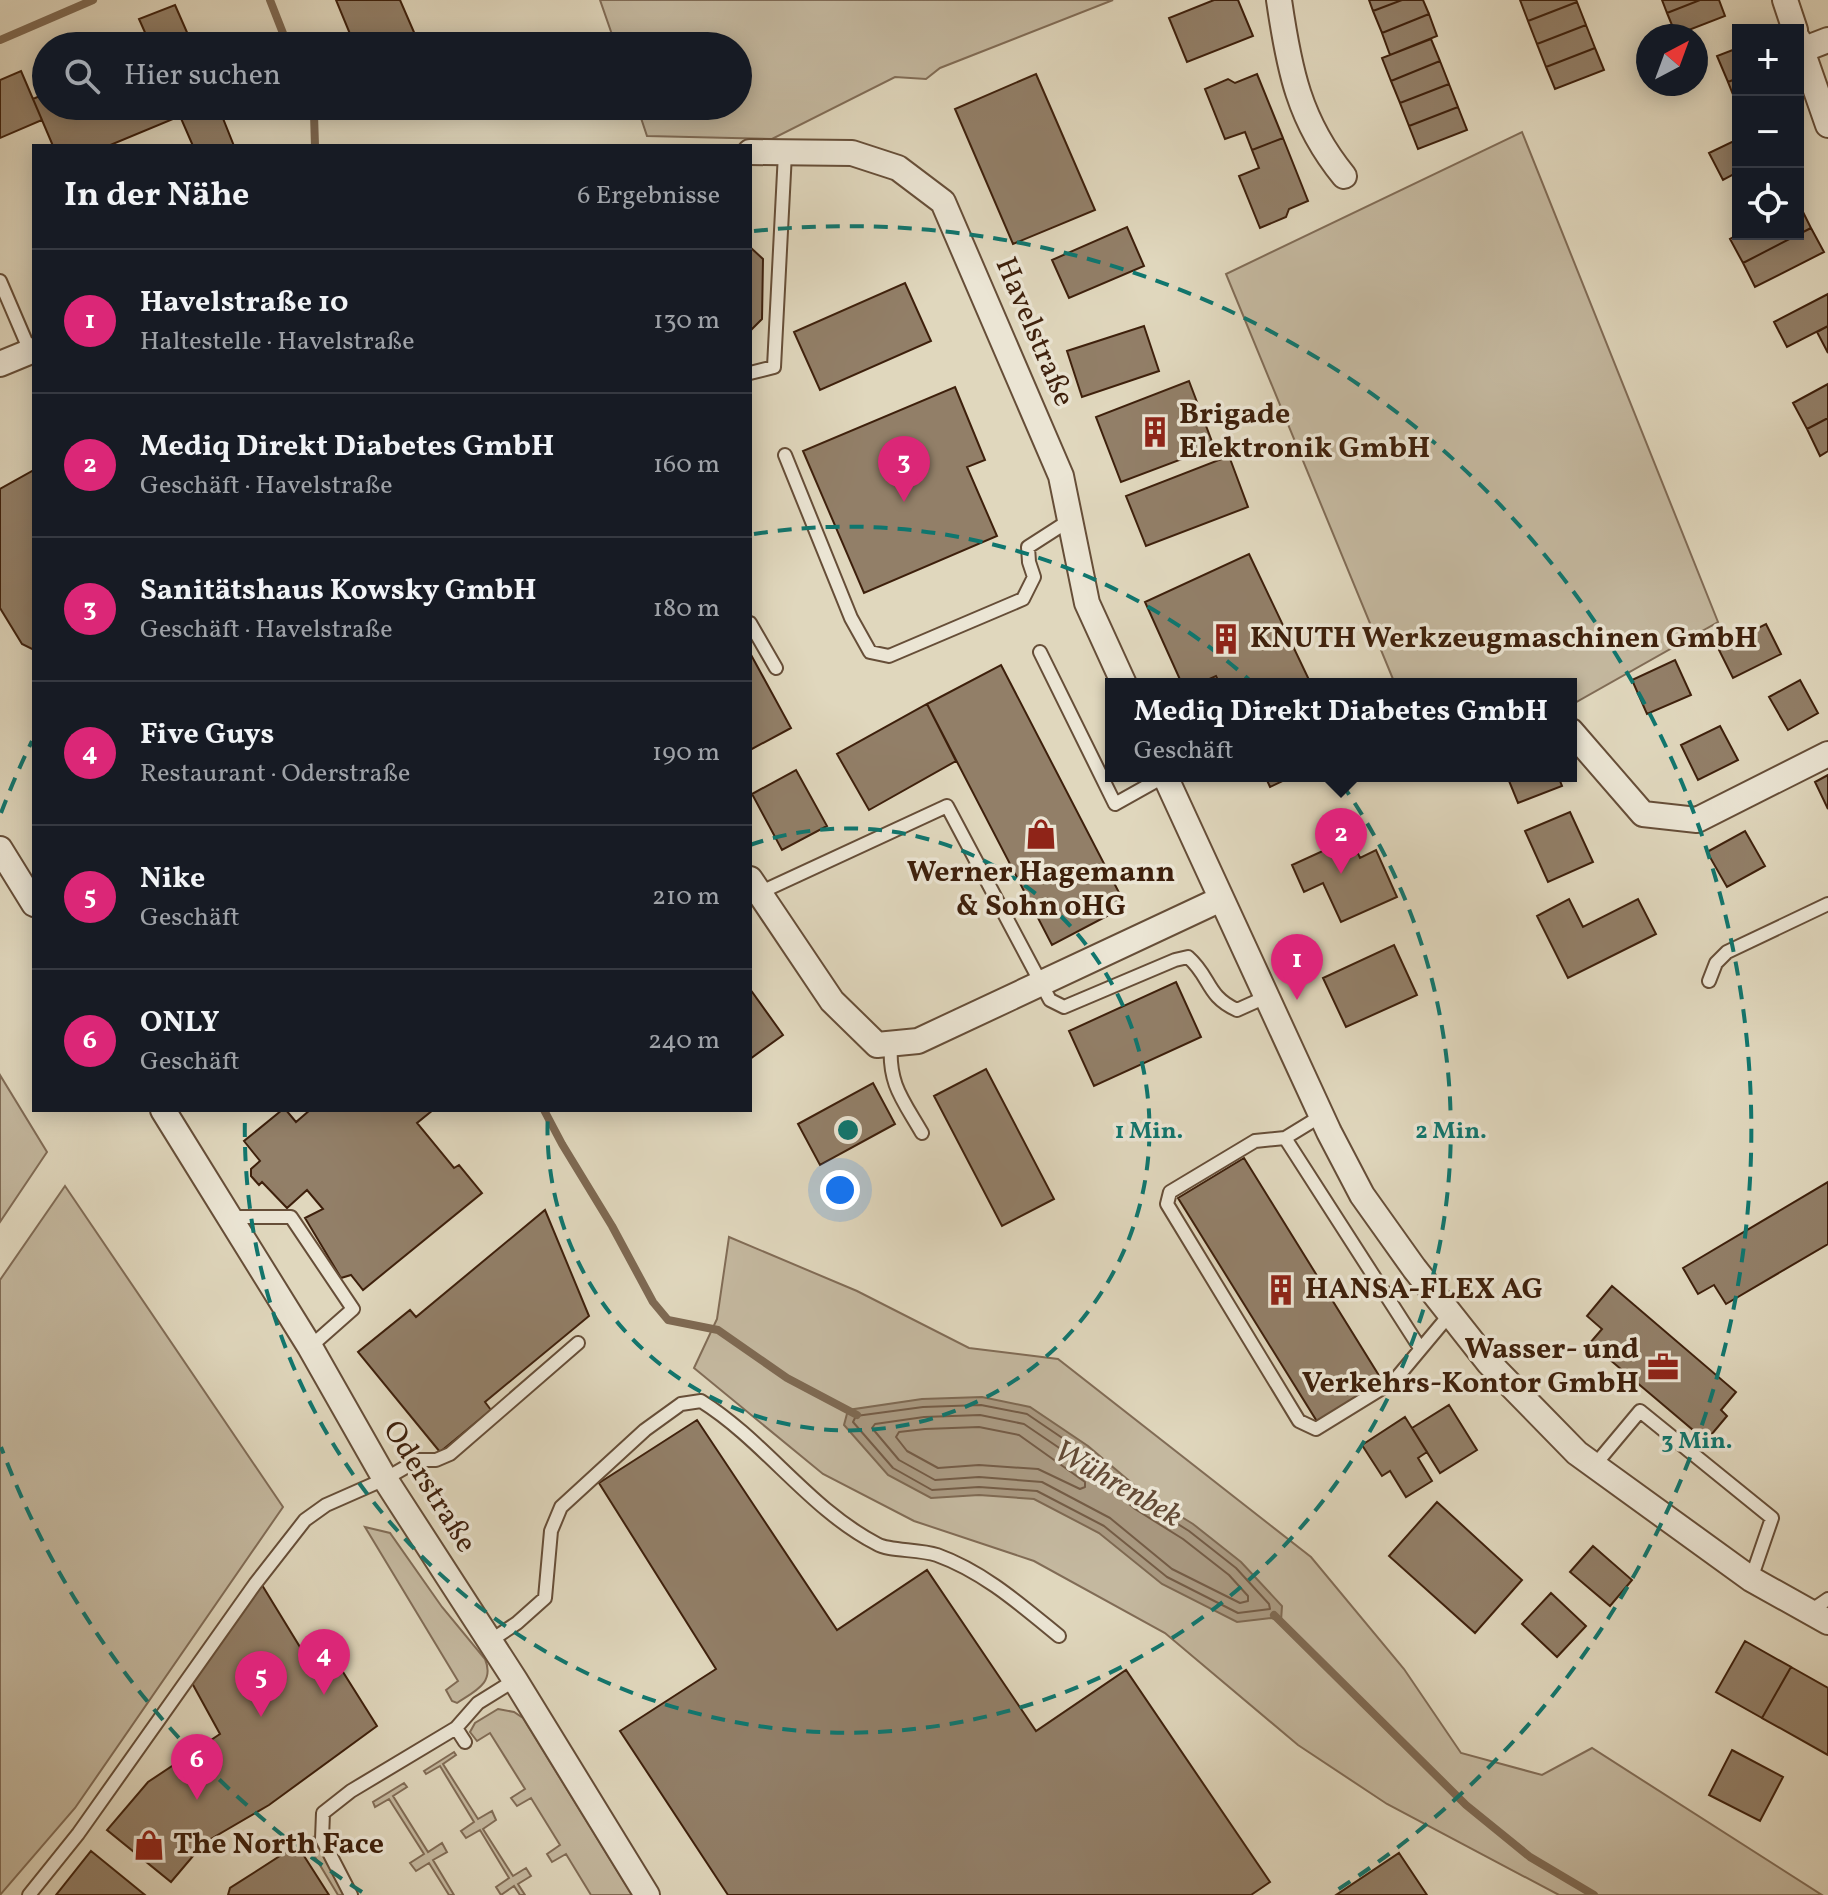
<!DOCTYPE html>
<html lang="de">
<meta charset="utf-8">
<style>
:root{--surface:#171b24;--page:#242831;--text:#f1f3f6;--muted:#9ea1a6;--line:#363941;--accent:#db2777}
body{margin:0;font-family:Vollkorn,serif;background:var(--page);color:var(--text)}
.controls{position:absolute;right:24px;top:24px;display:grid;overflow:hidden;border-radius:0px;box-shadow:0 4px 20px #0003}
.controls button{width:72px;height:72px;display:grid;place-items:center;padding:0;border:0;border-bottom:2px solid var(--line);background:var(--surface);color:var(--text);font:40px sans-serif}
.compass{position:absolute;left:1636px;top:24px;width:72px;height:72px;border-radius:50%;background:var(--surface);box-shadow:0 4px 20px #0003;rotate:41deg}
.you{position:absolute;left:840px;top:1190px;width:28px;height:28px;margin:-20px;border:6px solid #fff;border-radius:50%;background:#1a73e8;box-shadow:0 0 0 12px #1a73e833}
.badge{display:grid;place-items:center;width:52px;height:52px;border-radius:50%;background:var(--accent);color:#fff;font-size:26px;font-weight:700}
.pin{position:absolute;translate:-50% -66px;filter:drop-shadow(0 2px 4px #0008)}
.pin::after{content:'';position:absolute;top:42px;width:28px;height:24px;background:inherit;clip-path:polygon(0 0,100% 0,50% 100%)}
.popup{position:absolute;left:1105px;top:678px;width:472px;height:104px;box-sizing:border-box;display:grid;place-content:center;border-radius:0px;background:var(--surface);filter:drop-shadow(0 2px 6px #0005);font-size:26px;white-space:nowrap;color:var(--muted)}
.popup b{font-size:30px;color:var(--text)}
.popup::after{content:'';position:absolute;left:50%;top:100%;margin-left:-16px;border:16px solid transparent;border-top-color:var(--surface)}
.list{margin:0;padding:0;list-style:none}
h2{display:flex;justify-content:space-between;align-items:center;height:104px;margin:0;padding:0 32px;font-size:34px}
h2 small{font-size:26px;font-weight:400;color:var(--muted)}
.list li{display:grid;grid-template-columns:52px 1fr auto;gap:24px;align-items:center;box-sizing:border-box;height:144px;padding:0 32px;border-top:2px solid var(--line)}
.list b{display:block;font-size:30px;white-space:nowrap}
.list p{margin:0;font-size:26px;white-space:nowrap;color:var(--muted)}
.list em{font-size:26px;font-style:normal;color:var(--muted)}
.icon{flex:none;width:44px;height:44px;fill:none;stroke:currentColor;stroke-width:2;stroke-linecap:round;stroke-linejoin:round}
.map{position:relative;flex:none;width:1828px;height:1895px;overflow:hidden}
.search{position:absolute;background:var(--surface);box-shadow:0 4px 20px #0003;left:32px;top:32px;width:720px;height:88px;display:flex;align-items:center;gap:20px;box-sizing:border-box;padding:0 28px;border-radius:44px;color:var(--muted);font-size:30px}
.panel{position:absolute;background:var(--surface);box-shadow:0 4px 20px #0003;left:32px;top:144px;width:720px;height:968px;border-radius:0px}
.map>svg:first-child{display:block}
</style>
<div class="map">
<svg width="1828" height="1895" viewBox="0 0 1828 1895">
<rect width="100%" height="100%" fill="#e0d7bd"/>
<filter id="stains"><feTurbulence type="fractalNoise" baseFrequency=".0025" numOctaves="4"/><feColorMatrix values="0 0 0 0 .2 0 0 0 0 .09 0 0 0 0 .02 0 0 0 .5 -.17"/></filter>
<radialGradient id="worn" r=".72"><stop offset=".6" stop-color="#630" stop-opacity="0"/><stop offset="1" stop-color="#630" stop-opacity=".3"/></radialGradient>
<!-- green -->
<path fill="#c4b89f" stroke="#816c56" stroke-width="2" d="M600,0H1113L940,68L926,79L895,77L772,139L647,136L637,106H738V46H616Z
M1522,132L1718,622L1571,705V684H1395L1226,274Z
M0,1075L47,1152L0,1222Z
M65,1186L283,1507L75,1808L0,1895V1280Z
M729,1237L857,1291L969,1348L1058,1359L1311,1557L1404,1669L1461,1753L1542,1775L1592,1748L1822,1895H1559L1387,1804L1298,1745L1165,1633L1034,1561L914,1521L823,1474L694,1368L717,1319Z
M365,1527L390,1533L442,1607L485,1659C495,1683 475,1691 457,1703L452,1701L446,1690L458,1681Z
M498,1709L514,1712L523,1718L632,1895H591L566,1854L552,1862L547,1854L560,1845L531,1798L517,1806L511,1798L525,1789L490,1733L477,1741L470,1732L475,1723Z
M454,1752L456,1755L443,1764L478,1819L492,1811L496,1820L483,1829L513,1876L526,1868L531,1876L518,1884L525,1895H520L514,1886L501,1895L496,1887L509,1878L480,1830L466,1838L461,1831L474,1822L440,1766L426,1774L424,1771Z
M404,1783L407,1787L393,1796L428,1852L442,1843L447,1852L433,1860L454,1895H449L429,1863L416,1871L410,1863L424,1854L389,1799L375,1807L373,1802Z
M313,1837L347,1895H338L306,1842Z"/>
<!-- water -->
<path fill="#a99981" stroke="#7e6952" stroke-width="2" d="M982,1397L1030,1407L1088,1446L1146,1495L1193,1524L1241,1562L1282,1606L1281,1621L1271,1618L1237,1622L1162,1584L1099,1533L1034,1499L979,1495L931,1498L888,1475L844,1425L848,1410L922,1399Z"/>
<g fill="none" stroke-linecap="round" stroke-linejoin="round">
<!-- shore -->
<path stroke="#745c46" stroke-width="2" d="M981,1405L1027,1414L1083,1452L1141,1501L1189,1531L1236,1568L1269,1604L1270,1609L1238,1613L1167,1577L1104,1526L1037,1491L979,1487L932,1490L893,1468L853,1422L856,1416L923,1407Z
M980,1415L1024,1424L1077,1460L1135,1509L1183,1539L1229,1575L1248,1596V1601L1240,1603L1172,1569L1110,1518L1042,1482L979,1477L935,1480L899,1460L872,1428L875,1424L924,1417Z
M979,1427L1019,1435L1085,1482V1487L1080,1489L1038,1469L979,1465L938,1468L907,1451L896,1437L899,1432L925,1429Z"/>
<!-- stream -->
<path stroke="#7e6952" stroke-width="8" d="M270,0L288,46
M0,40L93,0
M311,106L314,114L315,146
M544,1110L562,1144L612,1226L653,1302L668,1320L718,1330L787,1378L857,1415
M1274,1615L1466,1805L1530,1857L1594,1895"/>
</g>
<!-- building -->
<path fill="#927f68" stroke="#3e200c" stroke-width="2" d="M336,0H400L420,46H355Z
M1214,0H1238L1253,36L1187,62L1169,18Z
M1369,0H1402L1373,11Z
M1402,0H1423L1429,14L1382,33L1373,11Z
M1520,0H1576L1577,2L1528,21Z
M1662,0H1700L1667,13Z
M1700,0H1719L1725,16L1676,35L1667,13Z
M1577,2L1586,25L1537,44L1528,21Z
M175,5L193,46H151L139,19Z
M1429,14L1437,36L1390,55L1382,33Z
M1586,25L1595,48L1546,67L1537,44Z
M1431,39L1440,61L1391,81L1382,58Z
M1595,48L1604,70L1555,89L1546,67Z
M1738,48V78L1728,82L1717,56Z
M1440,61L1449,84L1400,103L1391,81Z
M21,71L42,120L0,138V80Z
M1036,74L1095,210L1013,244L955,109Z
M1257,74L1283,138L1252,150L1245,132L1225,139L1205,89L1228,79L1235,83Z
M1738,78V107L1728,82Z
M1449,84L1458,107L1409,126L1400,103Z
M46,93V106H218L234,146H193L180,116L108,146H53L33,99Z
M1458,107L1467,130L1418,149L1409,126Z
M1283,138L1308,201L1289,209L1286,217L1260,228L1239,176L1259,168L1252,150Z
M1738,139V172L1723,180L1709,153Z
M1799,204L1811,228L1743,263L1730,239L1739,234H1798Z
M1127,227L1144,266L1069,298L1052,260Z
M1811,228L1824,252L1755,287L1743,263Z
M750,247L763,259L762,319L750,331Z
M905,283L931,341L820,390L794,332Z
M1828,294V326L1787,347L1774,322Z
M1144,326L1159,371L1082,397L1067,351Z
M1828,326V353L1817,332Z
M1189,381L1214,447L1121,482L1096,417Z
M1828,384V418L1807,429L1793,403Z
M955,387L985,460L967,467L997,536L864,593L803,451Z
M1828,418V451L1820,456L1807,429Z
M1229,456L1248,507L1146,546L1126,496Z
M34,470V650L22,644L0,608V489Z
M1249,554L1311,684H1220L1216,676L1198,684H1182L1145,602Z
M1766,624L1781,654L1733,678L1718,648Z
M750,653L791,728L750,750Z
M1675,660L1691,695L1647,714L1632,680Z
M1001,665L1126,906L1052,945L927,704Z
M1800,680L1818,713L1788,730L1769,697Z
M927,704L956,761L869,810L837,754Z
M1720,726L1738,760L1698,780L1681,745Z
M796,770L827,826L782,850L752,794Z
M1828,775V809L1815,782Z
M1265,776H1293L1270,787Z
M1507,776H1558L1562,786L1518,803Z
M1570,812L1593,862L1548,882L1525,831Z
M1745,831L1765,866L1727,887L1707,852Z
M1351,838L1360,858L1376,850L1397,897L1341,922L1323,883L1304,892L1292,865Z
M1569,899L1583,927L1638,899L1656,934L1568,978L1537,916Z
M1394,945L1417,995L1346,1027L1323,978Z
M1176,982L1201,1037L1094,1086L1069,1031Z
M750,989L783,1035L750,1059Z
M986,1069L1054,1199L1002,1226L934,1096Z
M873,1083L895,1124L820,1165L798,1124Z
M282,1110H286L296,1122L310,1110H433L417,1123L454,1168L459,1165L482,1193L363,1290L351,1275L341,1278L305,1218L323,1209L307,1190L287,1208L262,1182L259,1185L251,1176V1169L260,1161L244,1141Z
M1244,1158L1383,1382L1318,1423L1178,1198Z
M1828,1182V1244L1726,1304L1714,1285L1698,1294L1683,1268Z
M545,1210L589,1316L485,1402L491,1410L440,1452L358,1352L410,1310L416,1317Z
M1612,1286L1736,1392L1721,1410L1727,1416L1706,1441L1590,1343L1602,1329L1587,1316Z
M1449,1405L1477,1450L1440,1473L1412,1428Z
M1405,1417L1427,1452L1418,1458L1432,1481L1406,1497L1390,1471L1382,1476L1362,1445Z
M697,1420L837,1630L927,1570L1036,1731L1126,1670L1270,1882L1251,1895H728L620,1731L716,1669L599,1483Z
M1437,1502L1522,1580L1475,1633L1389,1556Z
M1593,1546L1632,1580L1610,1606L1570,1572Z
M262,1585L300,1647L319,1634L377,1726L269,1805L204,1843L171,1882L107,1830L148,1782L220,1734L192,1683Z
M1551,1593L1586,1626L1557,1657L1522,1624Z
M1745,1641L1791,1667L1762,1718L1716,1692Z
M1791,1667L1828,1688V1755L1762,1718Z
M1732,1750L1783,1777L1760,1821L1709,1795Z
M297,1845L329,1895H228L230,1888Z
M91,1851L145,1895H56Z
M1399,1853L1427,1895H1336Z"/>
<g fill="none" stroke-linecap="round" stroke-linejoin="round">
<defs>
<path id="service" d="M0,281L30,351
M750,373L774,367L785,153
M785,455L851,618L870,652L889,656L1023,599L1034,577L1029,562L1028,547L1070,520
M750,623L776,668
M1040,652L1115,804L1165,776
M759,893L947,806L1050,1000L1064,1007L1175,960L1188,957C1211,977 1206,996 1237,1010L1266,997
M1709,981L1716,963L1727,952L1828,904
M891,1044C888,1084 903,1100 922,1133
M1321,1116L1285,1138L1255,1141L1170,1192L1167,1204L1299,1421L1316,1429L1394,1381L1450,1314
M1285,1138L1420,1348
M230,1217H291L353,1309L310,1347
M1594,1466L1640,1411L1772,1518L1751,1579
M1809,1612L1828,1599
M490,1641L517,1623L545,1598L551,1531L561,1507L645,1430L681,1404L701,1401C765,1441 809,1509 877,1544C888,1551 919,1549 937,1555C984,1572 1021,1605 1059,1636
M456,1728L465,1742
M29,1895L78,1834L255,1584L305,1520L326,1505L385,1479L418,1460H436L450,1454L578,1343
M351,1895L322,1839L323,1813L351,1791L456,1728L478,1703L515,1680"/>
<path id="minor" d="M1279,0C1289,69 1299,121 1344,176
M1785,0L1795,30
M1798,39L1828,125
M1802,50L1828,40
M750,152L852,153L898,168L943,202L1061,476L1087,603L1124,684
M0,364L34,350
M1571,731L1643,814L1697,820L1828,754
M1165,776L1329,1132L1362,1195L1414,1268L1489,1363L1577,1453L1751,1579L1828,1622
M0,849L34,904
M750,879L832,1001L877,1045L918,1041L1221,899
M163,1110L310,1347L385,1479L515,1680L647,1895"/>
</defs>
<!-- service casing -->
<use href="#service" stroke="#664e38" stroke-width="16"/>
<!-- minor casing -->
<use href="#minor" stroke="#664e38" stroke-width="28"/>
<!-- service -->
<use href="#service" stroke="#ebe5d4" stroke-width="12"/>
<!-- minor -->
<use href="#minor" stroke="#ebe5d4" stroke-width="24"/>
</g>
<!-- distance rings -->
<g fill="none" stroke="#0f766e" stroke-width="4" stroke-dasharray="14 10">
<path d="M750 845A301 301 0 1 1 548 1112"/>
<path d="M754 534A603 603 0 1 1 245 1114"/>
<path d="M362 1892A904 904 0 0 1 1 1447M1 813A904 904 0 0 1 32 741M754 231A904 904 0 0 1 1334 1892"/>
</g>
<!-- icons -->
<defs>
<symbol id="building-bare" viewBox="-9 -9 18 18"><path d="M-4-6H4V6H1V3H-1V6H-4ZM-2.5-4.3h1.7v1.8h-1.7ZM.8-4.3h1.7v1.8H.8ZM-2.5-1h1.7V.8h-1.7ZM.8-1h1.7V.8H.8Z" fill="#8f2418" stroke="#ebe5d4" stroke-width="2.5" paint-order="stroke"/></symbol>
<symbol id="shop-bare" viewBox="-9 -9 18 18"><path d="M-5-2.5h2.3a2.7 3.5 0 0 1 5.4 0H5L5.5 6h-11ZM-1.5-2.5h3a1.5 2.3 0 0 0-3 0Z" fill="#8f2418" stroke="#ebe5d4" stroke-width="2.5" paint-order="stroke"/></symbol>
<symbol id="office-bare" viewBox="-9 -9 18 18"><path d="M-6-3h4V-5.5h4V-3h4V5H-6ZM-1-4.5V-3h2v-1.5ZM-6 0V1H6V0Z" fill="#8f2418" stroke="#ebe5d4" stroke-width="2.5" paint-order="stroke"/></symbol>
</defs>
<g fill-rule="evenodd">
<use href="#building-bare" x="1133" y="410" width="44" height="44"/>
<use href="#building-bare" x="1204" y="617" width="44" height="44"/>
<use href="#shop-bare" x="1019" y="812" width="44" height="44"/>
<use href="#building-bare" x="1259" y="1268" width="44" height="44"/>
<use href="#office-bare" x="1641" y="1345" width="44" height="44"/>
<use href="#shop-bare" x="127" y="1823" width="44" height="44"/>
</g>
<g text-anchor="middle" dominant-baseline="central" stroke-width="7" stroke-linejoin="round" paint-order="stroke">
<!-- street labels -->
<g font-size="30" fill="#3e200c" stroke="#ebe5d4">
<text transform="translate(1034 332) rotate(67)">Havelstraße</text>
<text transform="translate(429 1487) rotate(58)">Oderstraße</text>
</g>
<!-- poi labels -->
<g font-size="30" font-weight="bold" fill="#3e200c" stroke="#ebe5d4" text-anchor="start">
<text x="1179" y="415">Brigade<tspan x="1179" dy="34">Elektronik GmbH</tspan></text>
<text x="1250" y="639">KNUTH Werkzeugmaschinen GmbH</text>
<text x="1041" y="873" text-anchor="middle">Werner Hagemann<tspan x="1041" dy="34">&amp; Sohn oHG</tspan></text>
<text x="1305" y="1290">HANSA-FLEX AG</text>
<text x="1639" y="1350" text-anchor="end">Wasser- und<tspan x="1639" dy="34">Verkehrs-Kontor GmbH</tspan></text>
<text x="173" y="1845">The North Face</text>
</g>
<!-- water labels -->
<g font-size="32" font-style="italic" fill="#634a35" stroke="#ebe5d4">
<text transform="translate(1117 1485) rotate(30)">Wührenbek</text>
</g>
</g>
<circle cx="848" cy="1130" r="12" fill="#0f766e" stroke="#ebe5d4" stroke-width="4"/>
<g font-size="24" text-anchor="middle" font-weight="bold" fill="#0f766e" stroke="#ebe5d4" stroke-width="7" stroke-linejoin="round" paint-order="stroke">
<text x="1149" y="1138">1 Min.</text>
<text x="1451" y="1138">2 Min.</text>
<text x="1697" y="1448">3 Min.</text>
</g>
<rect width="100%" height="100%" filter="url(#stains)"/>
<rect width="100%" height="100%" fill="url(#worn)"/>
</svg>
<div class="controls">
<button>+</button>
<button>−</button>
<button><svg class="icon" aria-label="locate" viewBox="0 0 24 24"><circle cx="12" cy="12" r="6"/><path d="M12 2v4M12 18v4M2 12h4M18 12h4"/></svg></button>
</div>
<svg class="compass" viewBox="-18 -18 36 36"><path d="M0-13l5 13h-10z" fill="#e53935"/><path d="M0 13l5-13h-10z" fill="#9ea1a6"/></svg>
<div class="you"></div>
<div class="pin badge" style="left:1297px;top:1000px">1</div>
<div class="pin badge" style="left:1341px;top:874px">2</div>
<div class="popup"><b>Mediq Direkt Diabetes GmbH</b>Geschäft</div>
<div class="pin badge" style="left:904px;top:502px">3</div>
<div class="pin badge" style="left:324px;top:1695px">4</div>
<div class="pin badge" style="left:261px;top:1717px">5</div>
<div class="pin badge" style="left:197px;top:1800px">6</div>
<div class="search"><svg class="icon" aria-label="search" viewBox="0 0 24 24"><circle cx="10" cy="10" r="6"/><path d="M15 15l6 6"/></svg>Hier suchen</div>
<section class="panel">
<h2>In der Nähe<small>6 Ergebnisse</small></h2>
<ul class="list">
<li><span class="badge">1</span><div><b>Havelstraße 10</b><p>Haltestelle · Havelstraße</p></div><em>130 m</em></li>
<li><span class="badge">2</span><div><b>Mediq Direkt Diabetes GmbH</b><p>Geschäft · Havelstraße</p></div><em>160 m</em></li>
<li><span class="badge">3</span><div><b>Sanitätshaus Kowsky GmbH</b><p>Geschäft · Havelstraße</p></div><em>180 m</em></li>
<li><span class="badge">4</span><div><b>Five Guys</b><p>Restaurant · Oderstraße</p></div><em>190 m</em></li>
<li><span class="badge">5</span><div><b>Nike</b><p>Geschäft</p></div><em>210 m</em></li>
<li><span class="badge">6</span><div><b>ONLY</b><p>Geschäft</p></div><em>240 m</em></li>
</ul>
</section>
</div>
